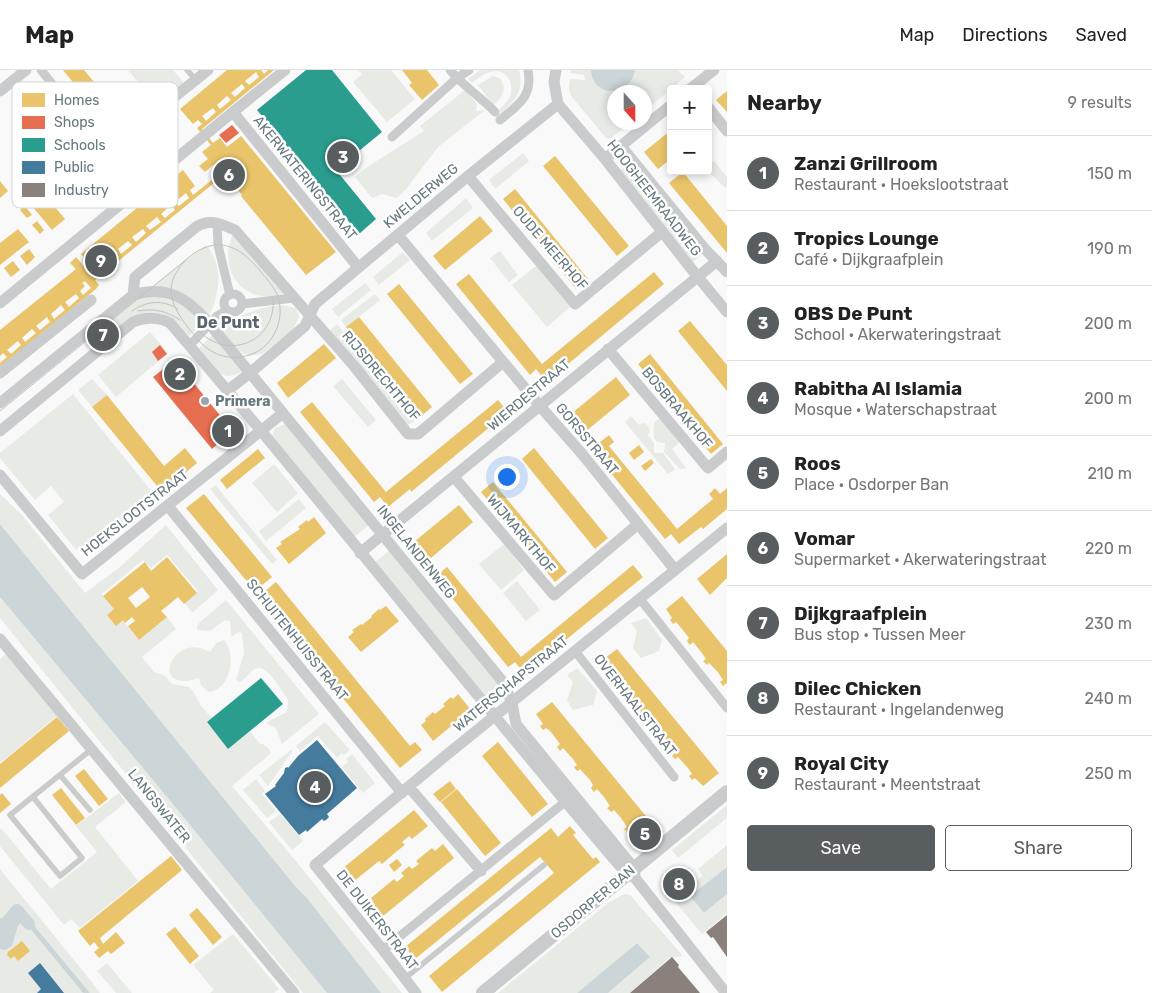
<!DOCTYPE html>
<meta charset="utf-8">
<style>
:root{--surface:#fff;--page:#f2f2f2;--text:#222;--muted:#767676;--line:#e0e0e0;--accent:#585d5f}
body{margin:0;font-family:Rubik,sans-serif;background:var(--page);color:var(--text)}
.controls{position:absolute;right:15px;top:15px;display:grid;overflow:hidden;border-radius:5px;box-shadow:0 2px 8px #0003}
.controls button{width:45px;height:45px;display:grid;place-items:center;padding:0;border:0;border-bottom:1px solid var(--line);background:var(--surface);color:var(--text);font:25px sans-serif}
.compass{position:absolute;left:607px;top:15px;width:45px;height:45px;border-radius:50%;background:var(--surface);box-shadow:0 2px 8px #0003;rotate:159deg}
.you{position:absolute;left:506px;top:406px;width:18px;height:18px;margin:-12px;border:4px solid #fff;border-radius:50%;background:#1a73e8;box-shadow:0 0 0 8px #1a73e833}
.badge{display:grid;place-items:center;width:32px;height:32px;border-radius:50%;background:var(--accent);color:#fff;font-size:16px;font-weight:700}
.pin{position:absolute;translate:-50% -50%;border:2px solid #fff;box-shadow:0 1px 5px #0006}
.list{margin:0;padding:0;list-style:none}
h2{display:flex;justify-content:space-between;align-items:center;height:65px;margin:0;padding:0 20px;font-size:21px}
h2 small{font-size:16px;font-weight:400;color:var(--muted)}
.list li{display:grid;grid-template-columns:32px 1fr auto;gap:15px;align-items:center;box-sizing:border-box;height:75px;padding:0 20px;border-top:1px solid var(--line)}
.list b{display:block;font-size:19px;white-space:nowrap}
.list p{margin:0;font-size:16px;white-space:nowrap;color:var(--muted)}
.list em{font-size:16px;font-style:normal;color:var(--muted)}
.actions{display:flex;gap:10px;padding:15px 20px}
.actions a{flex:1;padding:11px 0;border:1px solid var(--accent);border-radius:5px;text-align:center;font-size:18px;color:var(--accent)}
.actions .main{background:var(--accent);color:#fff}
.map{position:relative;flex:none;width:727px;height:923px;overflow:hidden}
header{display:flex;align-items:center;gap:30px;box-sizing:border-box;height:70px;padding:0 25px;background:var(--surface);border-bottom:1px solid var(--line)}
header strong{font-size:24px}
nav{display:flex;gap:28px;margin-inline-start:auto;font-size:18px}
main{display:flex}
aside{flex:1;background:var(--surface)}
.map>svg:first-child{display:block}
</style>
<header>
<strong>Map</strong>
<nav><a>Map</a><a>Directions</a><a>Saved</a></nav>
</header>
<main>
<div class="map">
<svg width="727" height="923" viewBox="0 0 727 923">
<rect width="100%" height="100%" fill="#f9f9f9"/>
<!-- green -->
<path fill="#e8eae6" d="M128,0H173L184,13L157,35Z
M358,0H391L415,29L387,52L353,12L362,4Z
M480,0H519C524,21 516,30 501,43L499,40C503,35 509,31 511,24C513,15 508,1 496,1C487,1 479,7 472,13L468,9Z
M571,0H678L685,7L645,41L644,22H614V52L630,53L610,69L606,68L572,27L569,20L570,9L585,10L584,5L570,3Z
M493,6L501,9L504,19L500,29L493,35L478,15Z
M465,20L477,34L476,41L485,40L438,77L406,119L397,128L382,124L372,128L355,107L367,97L424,61L420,56Z
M523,83L529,91L495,119L489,110Z
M714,91L727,107V116L725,118L708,101V95Z
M630,92L704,182L692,193L618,102Z
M466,128L473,138L432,171L426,163Z
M233,164L284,224C245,237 216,200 233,164Z
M206,175C224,195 220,224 209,246L151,217Z
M500,181L518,205L509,212L490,188Z
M403,182L410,190L379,215L373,207Z
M536,196L570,237L547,257L512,215Z
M365,213L371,220L338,247L332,239Z
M375,224L380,230L346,257L341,250Z
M141,227H160L185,235L204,252L189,266L179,255L163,245L119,258L110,247L129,231Z
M282,235L296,238L299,247L293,260L262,284L248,286L242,283L219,259C238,245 258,237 282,235Z
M337,254L416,350L408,355L329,261Z
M150,262L168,283L116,327L98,305Z
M213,264L242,301C221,316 211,293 199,278Z
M92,309L107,325L92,337L78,320Z
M342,309L376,350L368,357L333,316Z
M73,324L157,428L110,466L103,458L76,480L48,445L64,432L51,416L35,430L0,388V383Z
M631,346L638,354L645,353L649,357L650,361L648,365L654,373V383H663L675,399L668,404L625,352Z
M661,346L682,370L672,379L686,398L680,399L664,382L665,373L657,372L654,368V353Z
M286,354L369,455L354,467L272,366L275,358Z
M274,394L298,423L277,442L252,413Z
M216,415L221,422L277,490L272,494L210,419Z
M0,424L21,444L85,523L120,497L166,455L218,520L192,543L185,533L202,518L198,521L167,485L151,498L143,490L102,524L114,539L107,545L123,550L139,570L167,547L176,559L142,587L154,602L164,605L172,614L189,617L193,621L201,636L212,648L207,653L228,678L250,661L260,674H263L269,679L271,683L232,716L295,790L402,923H381L307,828L296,817L0,454Z
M299,429L306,438L266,471L259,461Z
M504,474L524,500L501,520L479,494Z
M390,480L502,618L487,630L374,493Z
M517,511L540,540L526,551L503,523Z
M0,527L168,728L327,923H303L0,548Z
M226,530L319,644L282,674L276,658L267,654L269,651L287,642L288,630C282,622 267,592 255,599C249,602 246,609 240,612L236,610L244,583L242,563L238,562L233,566L231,565L230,551L225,550L210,561L197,560V556L200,552Z
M646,548L662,570L659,581L641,588L633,578L637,561L631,553Z
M224,570C237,584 230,622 208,622L201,615L199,608C147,626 172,559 210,582L216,573Z
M7,583L58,645L0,693V589Z
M577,598L597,621L593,635L573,640L567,630L573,612L567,605Z
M325,652L350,680L344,685L342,683L337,688L318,666L300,681L296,676Z
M291,680L292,682L268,716L259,705Z
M352,684L375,713L363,723L342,697L348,692L346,689Z
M256,709L265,721L262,724L276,741L267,748L243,720Z
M119,723L126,732L95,757L138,811L80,858L71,849L64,855L0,776V759H2L51,819L97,782L76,756Z
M727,735V748L678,788L672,780Z
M280,744L303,771L292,780L269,752Z
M727,775V797L690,826L704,843L727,824V843L702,864L672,828L703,806L698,799Z
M0,799L91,911L100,923H90L27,847L19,842L6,849L0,848Z
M624,824L630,825L683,886L669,888L630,923H608L650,887L637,873L577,923H498L608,833Z
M23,850L83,923H0V879L5,880L12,876L18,856Z
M233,864L279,919L274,923H210L214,920L193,895Z
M107,893L132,923H116L97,901Z"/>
<!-- water -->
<path fill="#ccd5d7" d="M591,0H635C630,28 592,28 591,0Z
M0,454L296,817L307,828L381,923H327L168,728L0,527Z
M727,797V824L704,843L690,826Z
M19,842H22L27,847L90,923H83L23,850L18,856L12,876L5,880L0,879V848L6,849Z
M637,873L650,887L608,923H577Z"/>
<!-- homes -->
<path fill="#e9c46a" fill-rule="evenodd" d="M63,0H84L120,43L107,54Z
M227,0H261L264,4L268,0H274L202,59L213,73L220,68L227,77L241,66L336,182L306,205L241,126L242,125L225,104L95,210L99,215L96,219L0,297V293L7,287L3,283L0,286V260L76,199L70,193L76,187L93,207L103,199L99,194L94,199L81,184L183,100L195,116L190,120L193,125L223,101L221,99L218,102L213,95L205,102L199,96L208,89L202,82L211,75L197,58L202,54L198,50L193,54L180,39ZM256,2L259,7L249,15L245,11ZM242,14L245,18L235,27L231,23ZM227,26L231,30L220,39L217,35ZM213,38L216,42L206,51L202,46ZM186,123L189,128L179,136L175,132ZM171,135L175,140L165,148L161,144ZM157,147L161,152L150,160L146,156ZM143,159L146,163L136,172L132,167ZM128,171L132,175L121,184L118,179ZM114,183L117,187L107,196L103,191ZM85,211L91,218L83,225L80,221L85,216L82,213ZM76,224L79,228L69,237L65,232ZM61,235L65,240L54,249L51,244ZM47,247L50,252L40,260L36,256ZM32,259L36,263L25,272L22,268ZM18,271L21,275L11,284L7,280Z
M402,0H427L439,15L422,30L409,15L412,13Z
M727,21V42L716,30Z
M671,60V89L658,99L644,82Z
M555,86L629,176L617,186L543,96Z
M683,102L727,156V183L669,113Z
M0,111L8,121L0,128Z
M39,118L65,149L52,160L26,129Z
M515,119L588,209L576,219L503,129Z
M25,136L32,145L27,148L20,140Z
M480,146L493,161L445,200L433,186Z
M37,151L44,160L40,164L32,155Z
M18,159L29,172L0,195V173Z
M352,159L357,165L350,170L345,164Z
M29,179L35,187L27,195L20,186Z
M13,191L20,200L11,207L4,198Z
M654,202L664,214L568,294L566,292L544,309L536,299L530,305L456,214L469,204L542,294Z
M399,214L473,304L460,314L387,224Z
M359,247L432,337L420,347L346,257Z
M690,251L727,295V321L678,261Z
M324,274L336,288L288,328L277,313Z
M650,284L723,374L711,384L638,294Z
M616,307L630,325L580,366L566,348Z
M107,325L164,396L185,378L197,393L162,422L92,337Z
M498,330L508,342L411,422L410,419L388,437L380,427L374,432L300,342L312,332L386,422Z
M609,365L614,372L609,376L677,459L713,429L709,424L715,418L720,424L727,418V439L703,459L701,457L679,474L671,464L665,469L591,379Z
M639,375L644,382L634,390L629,383Z
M534,378L608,468L595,479L522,389Z
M258,379L265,388L227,419L220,410Z
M651,389L654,393L645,401L641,396Z
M493,412L567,502L555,512L481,422Z
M204,424L272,507L255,521L186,438Z
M459,435L473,452L424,494L409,476Z
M314,447L326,463L289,494L276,478L282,474L280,472L300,459L298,457L307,450L308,452Z
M103,458L109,465L100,473L94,466Z
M87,471L93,478L86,484L80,477Z
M727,484V508L710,525L697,509Z
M167,487L197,523L184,534L178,527L161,541L167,547L139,570L128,556L135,551L132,547L125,553L123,550L116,556L107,545L114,539L103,526L145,492L151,501ZM142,517L150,527L136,538L128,528Z
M633,495L643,507L546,586L544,584L523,602L515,592L508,597L435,507L447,497L521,587Z
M276,512L410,676L415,672L422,680L400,698L259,526Z
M682,526L727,581V613L723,616L720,612L723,610L717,601L709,593L707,595L703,591L706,589L702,583L693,572L690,575L687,571L689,568L683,560L676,552L673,554L670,550L672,548L666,539Z
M386,536L399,551L361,582L348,567L354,562L352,560L361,554L362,555L372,547L371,546L379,539L380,540Z
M617,579L719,703L703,716L695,708L692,710L689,706L692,704L688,698L678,687L675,689L672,686L675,683L666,671L661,667L659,669L655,665L658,662L649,651L645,646L642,648L638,644L641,642L638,636L628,625L625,628L622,624L625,621L616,609L611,605L608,607L605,603L608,601L601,591Z
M458,624L471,640L433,671L421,655L426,651L425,649L433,642L435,644L445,636L443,634L451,627L453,629Z
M552,632L654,756L638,769L630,761L628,763L624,759L627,757L621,748L614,740L611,742L607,738L610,736L604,727L597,719L594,722L591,718L593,715L590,710L580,699L577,701L574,697L577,695L573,689L563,678L560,681L557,677L560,674L551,662L546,658L543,660L540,656L543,654L536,644Z
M57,647L69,661L0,718V694Z
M498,672L548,734L532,747L482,686Z
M84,699L108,729L99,736L75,706Z
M450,711L456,719L440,732L433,724Z
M61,718L85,748L76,755L52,725Z
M457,719L501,773L485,786L441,732Z
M2,723L11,734L0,743V725Z
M414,740L428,756L412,769L409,766L402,772L405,775L397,781L382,794L379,791L348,816L337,803Z
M570,756L576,763L573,765L593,789L596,787L600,792L442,922L429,906L554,803L540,787L415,889L405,877L551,758L558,767Z
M443,774L454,788L377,851L366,837L373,831L371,828L394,809L397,812L404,806L401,803L409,796L412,799L419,794L416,791L432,778L435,781Z
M171,786L182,800L100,868L103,874L116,862L125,873L111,884L108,881L99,888L94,882L99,878L94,872L90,876L78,861Z
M397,789L402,795L394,802L389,795Z
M197,838L222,867L213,875L189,845Z
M175,857L199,886L190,894L166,864Z
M22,871L30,881L18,891L14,886L11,889L7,885L8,882Z"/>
<!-- shops -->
<path fill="#e76f51" d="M232,55L239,63L226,73L219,65Z
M160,275L167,284L158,291L152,282Z
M175,290L227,354L231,350L237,357L212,379L153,307Z
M682,806L689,813L675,824L669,817Z"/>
<!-- schools -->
<path fill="#2a9d8f" d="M306,0H332L382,62L336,100L376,149L359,164L257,40Z
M261,608L283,634L228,679L207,652Z"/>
<!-- public -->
<path fill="#457b9d" d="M317,670L357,718L327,744L329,747L326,750L324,751L322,749L307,762L306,760L299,765L265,724L276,716L275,715L284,703L285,698L288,697V698L298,686Z
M40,893L64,923H37L41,919L28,903Z"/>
<!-- industry -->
<path fill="#8a817c" d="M727,845V887L713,867L711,868L706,862Z
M672,887L679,895L678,897L700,923H630Z"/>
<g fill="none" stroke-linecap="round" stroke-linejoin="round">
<!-- canal -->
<path stroke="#ccd5d7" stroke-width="12" d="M0,858L1,859L17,840L29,854"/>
<!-- service -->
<path stroke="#cacbcc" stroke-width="5.5" d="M187,0L196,10
M60,705L90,740
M33,727L82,788L60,806L10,745L92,679
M404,909L544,795"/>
<!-- pedestrian -->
<path stroke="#cacbcc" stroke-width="9" d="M41,0L94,67
M450,0C463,16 481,27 495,42
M500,50C518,35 533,27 528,0
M392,67L457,8L469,0
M217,153L218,175L230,225
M224 233a9 9 0 1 1 18 0a9 9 0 1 1-18 0Z
M242,234L294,228
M190,275L217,246L227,240
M640,529L727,638
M575,581L674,707
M383,880L566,731"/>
<!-- minor -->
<path stroke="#cacbcc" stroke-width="11" d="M285,0L233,42L358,197
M556,0L554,12L558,34L605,89L697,206L727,242
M690,19L714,0
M0,21L26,0
M708,37L727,61
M157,41L208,0
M621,76L704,178L727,202
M605,89L671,35
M468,106L575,234L662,162
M398,165L539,335L583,385L675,500
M133,225L135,207L196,157C210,148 221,154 235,160L354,296L408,364H418L503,292
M0,233L233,42
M608,279L708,398L727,382
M0,303L91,230
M228,320L250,303L305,256L315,234L468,106L558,34
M0,333L133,225C181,210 201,245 228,276L503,612L512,633L516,654L634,798L635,806
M0,361L133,252C145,247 159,247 170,253C290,392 404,537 522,679C557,721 591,763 627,804L635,808L726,923
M0,405L82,504L283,343
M454,407L554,525L637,455
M168,436L402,723
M360,483L717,191
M0,569L294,923
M409,717L481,801
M416,923L383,880L315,795L444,687L727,458"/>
<!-- tertiary -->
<path stroke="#cacbcc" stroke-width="14" d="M483,923L727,722"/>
<!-- tram -->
<path stroke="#c0c2c3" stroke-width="1" d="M132,241C147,231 162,229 178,239
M138,241C154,238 167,241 180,250
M197,259C226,292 277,273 273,228
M0,341L193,184C222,164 243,180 261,202C267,209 273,216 277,224C286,247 275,275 252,284C237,290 221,288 208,279C201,274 196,267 190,260C171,236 161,215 186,190"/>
</g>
<!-- markers -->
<circle fill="#99a5aa" stroke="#fff" stroke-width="2" cx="205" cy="331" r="5"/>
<g text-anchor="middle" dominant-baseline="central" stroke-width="5" stroke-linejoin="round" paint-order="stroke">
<!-- street labels -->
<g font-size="14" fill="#667880" stroke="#fff">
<text transform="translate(305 108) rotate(51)">AKERWATERINGSTRAAT</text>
<text transform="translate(421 126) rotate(-40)">KWELDERWEG</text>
<text transform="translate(654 128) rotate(52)">HOOGHEEMRAADWEG</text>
<text transform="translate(550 178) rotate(49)">OUDE MEERHOF</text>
<text transform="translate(381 306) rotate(50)">RIJSDRECHTHOF</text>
<text transform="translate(529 325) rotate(-40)">WIERDESTRAAT</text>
<text transform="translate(677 338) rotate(50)">BOSBRAAKHOF</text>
<text transform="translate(587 369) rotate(50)">GORSSTRAAT</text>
<text transform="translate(135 443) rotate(-38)">HOEKSLOOTSTRAAT</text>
<text transform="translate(521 464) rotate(50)">WIJMARKTHOF</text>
<text transform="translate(416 482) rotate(51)">INGELANDENWEG</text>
<text transform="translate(297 570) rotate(51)">SCHUITENHUISSTRAAT</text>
<text transform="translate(511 614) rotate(-39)">WATERSCHAPSTRAAT</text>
<text transform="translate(635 635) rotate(52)">OVERHAALSTRAAT</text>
<text transform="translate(159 736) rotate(51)">LANGSWATER</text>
<text transform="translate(593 832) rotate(-40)">OSDORPER BAN</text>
<text transform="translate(377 850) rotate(52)">DE DUIKERSTRAAT</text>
</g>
<!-- poi labels -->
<g font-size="14" font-weight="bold" fill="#667880" stroke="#fff" text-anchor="start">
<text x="215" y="331">Primera</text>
</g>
<!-- quarter labels -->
<g font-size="16" font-weight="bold" fill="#58656c" stroke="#fff">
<text x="228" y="252">De Punt</text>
</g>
</g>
<!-- legend -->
<rect x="12" y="12" width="166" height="126" rx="8" fill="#fff" stroke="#d1d6d9" stroke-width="1"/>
<rect x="22" y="23" width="23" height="14" fill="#e9c46a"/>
<rect x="22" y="46" width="23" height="13" fill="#e76f51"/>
<rect x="22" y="68" width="23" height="14" fill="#2a9d8f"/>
<rect x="22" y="91" width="23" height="13" fill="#457b9d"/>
<rect x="22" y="113" width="23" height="14" fill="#8a817c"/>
<g font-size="14" fill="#667880">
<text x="54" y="35">Homes</text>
<text x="54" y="57">Shops</text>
<text x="54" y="80">Schools</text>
<text x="54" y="102">Public</text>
<text x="54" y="125">Industry</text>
</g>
</svg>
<div class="controls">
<button>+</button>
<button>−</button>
</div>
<svg class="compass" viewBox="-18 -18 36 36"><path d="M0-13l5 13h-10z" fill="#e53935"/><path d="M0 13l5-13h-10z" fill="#767676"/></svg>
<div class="you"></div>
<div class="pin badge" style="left:228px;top:361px">1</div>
<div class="pin badge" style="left:180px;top:304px">2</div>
<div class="pin badge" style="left:343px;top:87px">3</div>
<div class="pin badge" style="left:315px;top:717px">4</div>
<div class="pin badge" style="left:645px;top:764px">5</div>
<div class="pin badge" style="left:229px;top:105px">6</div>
<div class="pin badge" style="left:103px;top:265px">7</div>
<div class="pin badge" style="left:679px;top:814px">8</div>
<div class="pin badge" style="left:101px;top:191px">9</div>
</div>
<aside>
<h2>Nearby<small>9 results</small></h2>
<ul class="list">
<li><span class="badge">1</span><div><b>Zanzi Grillroom</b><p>Restaurant · Hoekslootstraat</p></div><em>150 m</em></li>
<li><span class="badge">2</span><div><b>Tropics Lounge</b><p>Café · Dijkgraafplein</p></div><em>190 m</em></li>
<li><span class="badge">3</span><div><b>OBS De Punt</b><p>School · Akerwateringstraat</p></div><em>200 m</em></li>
<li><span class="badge">4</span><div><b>Rabitha Al Islamia</b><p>Mosque · Waterschapstraat</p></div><em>200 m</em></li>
<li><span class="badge">5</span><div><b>Roos</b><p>Place · Osdorper Ban</p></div><em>210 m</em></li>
<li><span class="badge">6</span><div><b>Vomar</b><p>Supermarket · Akerwateringstraat</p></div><em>220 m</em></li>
<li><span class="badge">7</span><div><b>Dijkgraafplein</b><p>Bus stop · Tussen Meer</p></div><em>230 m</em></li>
<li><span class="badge">8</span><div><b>Dilec Chicken</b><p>Restaurant · Ingelandenweg</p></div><em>240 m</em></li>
<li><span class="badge">9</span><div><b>Royal City</b><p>Restaurant · Meentstraat</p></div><em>250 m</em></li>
</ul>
<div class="actions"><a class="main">Save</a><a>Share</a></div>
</aside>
</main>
